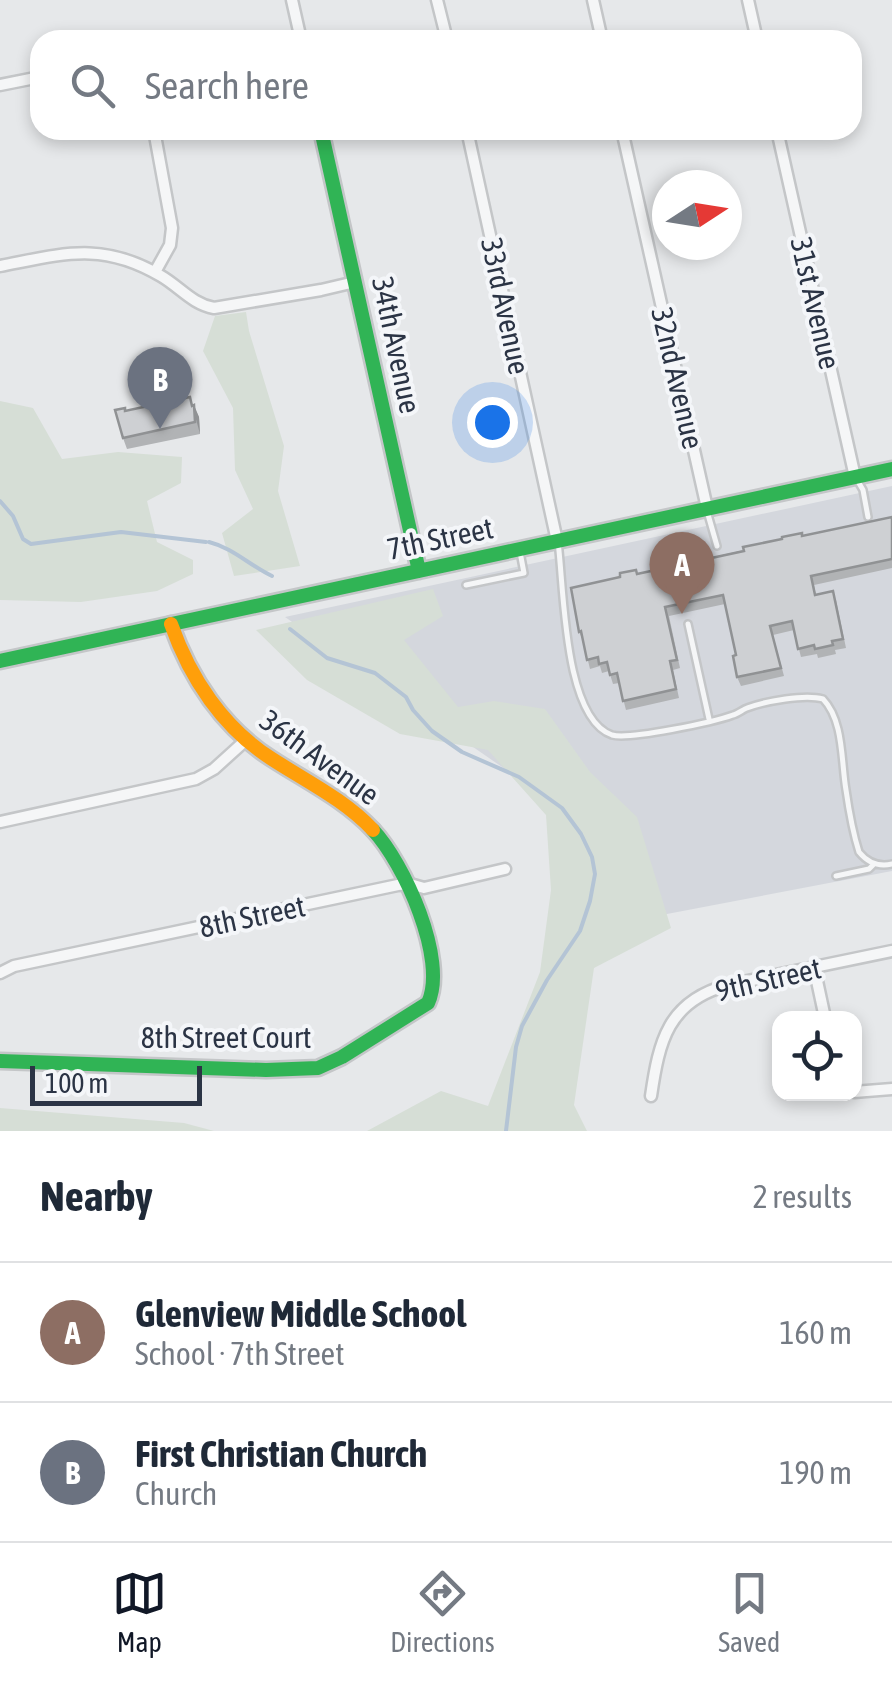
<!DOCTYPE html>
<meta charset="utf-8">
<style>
:root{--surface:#fff;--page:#f6f6f7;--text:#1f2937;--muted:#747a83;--line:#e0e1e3;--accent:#111827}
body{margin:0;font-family:"Asap Condensed",sans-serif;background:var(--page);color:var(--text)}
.controls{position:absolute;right:30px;bottom:30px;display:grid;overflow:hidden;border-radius:20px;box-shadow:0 5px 15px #0003}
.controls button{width:90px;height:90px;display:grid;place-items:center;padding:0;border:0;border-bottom:2px solid var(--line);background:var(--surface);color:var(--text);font:50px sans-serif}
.compass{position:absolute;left:652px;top:170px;width:90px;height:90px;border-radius:50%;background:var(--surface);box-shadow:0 5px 15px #0003;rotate:78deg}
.scale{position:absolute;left:30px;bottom:25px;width:172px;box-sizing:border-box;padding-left:10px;border:5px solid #2b3445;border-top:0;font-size:28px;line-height:35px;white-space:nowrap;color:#2b3445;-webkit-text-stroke:8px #f4f6f9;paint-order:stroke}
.you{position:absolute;left:492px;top:422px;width:35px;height:35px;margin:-25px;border:8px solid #fff;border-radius:50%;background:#1a73e8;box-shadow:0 0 0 15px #1a73e833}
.badge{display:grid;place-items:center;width:65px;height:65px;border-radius:50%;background:var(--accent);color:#fff;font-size:32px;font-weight:700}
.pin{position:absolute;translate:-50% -82px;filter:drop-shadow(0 2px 5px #0008)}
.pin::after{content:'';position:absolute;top:52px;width:35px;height:30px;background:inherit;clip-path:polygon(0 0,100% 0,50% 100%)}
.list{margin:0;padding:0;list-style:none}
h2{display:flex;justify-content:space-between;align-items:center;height:130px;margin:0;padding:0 40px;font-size:42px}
h2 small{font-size:32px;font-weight:400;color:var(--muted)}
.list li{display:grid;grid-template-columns:65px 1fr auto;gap:30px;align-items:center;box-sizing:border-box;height:140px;padding:0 40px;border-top:2px solid var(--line)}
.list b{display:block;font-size:38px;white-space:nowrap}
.list p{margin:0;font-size:32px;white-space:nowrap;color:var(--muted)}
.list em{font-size:32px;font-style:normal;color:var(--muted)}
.icon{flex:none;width:55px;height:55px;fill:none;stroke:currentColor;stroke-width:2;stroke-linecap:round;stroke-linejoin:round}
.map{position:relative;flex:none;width:892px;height:1131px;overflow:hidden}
.search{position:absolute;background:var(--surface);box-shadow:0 5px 15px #0003;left:30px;right:30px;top:30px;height:110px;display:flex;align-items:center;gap:25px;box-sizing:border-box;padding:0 35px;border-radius:30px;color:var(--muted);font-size:38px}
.sheet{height:410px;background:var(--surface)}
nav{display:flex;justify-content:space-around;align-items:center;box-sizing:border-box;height:140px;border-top:2px solid var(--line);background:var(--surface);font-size:28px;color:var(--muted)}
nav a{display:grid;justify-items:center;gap:5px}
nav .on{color:var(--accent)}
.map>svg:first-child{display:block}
</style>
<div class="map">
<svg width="892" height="1131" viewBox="0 0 892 1131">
<rect width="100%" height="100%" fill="#e6e8ea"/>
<!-- built -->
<path fill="#d4d7dd" d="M892,486V871L583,930L612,843L285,617Z"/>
<!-- green -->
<path fill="#d6ded6" d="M246,312L249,331L284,446L278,491L300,566L234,576L222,533L253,509L235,470L233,408L203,351L215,316Z
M0,401L33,408L62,459L118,452L182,457L181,483L147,501L157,542L193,560V574L157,591L81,602L0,600Z
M433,589L443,616L404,640L458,707L494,701L545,709L590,772L637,817L671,928L594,968L574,1105L587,1131H367L441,1091L488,1106L540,972L551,890L546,815L488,750L400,734L307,680L256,630Z
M0,1108L184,1123L214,1131H0Z"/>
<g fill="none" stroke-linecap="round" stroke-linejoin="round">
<!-- stream -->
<path stroke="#b4c4d5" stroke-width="4" d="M0,501L13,516L23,539L31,544L121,532L206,542
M209,542C233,548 249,565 272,576
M290,629L327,658L375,673L406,697L413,710L432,731L462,752L519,777L562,808L581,834L592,857L595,874L590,901L580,931L547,980L522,1026L516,1047L506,1131"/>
<defs>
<path id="lane" d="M856,478L863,490L868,517
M707,511L717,546
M558,542C564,585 563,718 612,735C629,740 714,722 733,715C737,714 744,709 747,708C766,701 805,694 823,699C844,721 841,761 846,790C849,811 853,833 859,852C868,863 879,867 892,864
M466,585L524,573L520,552
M688,624L709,719
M836,876L869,869L874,864"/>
<path id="street" d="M292,0L301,40
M437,0L447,40
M593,0L602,40
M748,0L757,40
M0,85L40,77
M154,130L172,228L170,245L155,272
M467,130L557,541
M622,130L707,508
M777,130L855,477
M0,266C63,254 102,241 161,276C180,287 192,304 214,308L321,290L355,282
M0,822L196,779L214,769L246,740
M814,967L825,1018
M0,973L14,966L398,885L410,884L424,888L505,869
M854,1092L892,1089
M651,1096C659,1041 668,1001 728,985L892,951"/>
<path id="fast" d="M321,130L419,571
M0,661L892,469
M0,1061L266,1070L318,1068L342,1057L428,1003C448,960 404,863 373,830"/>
<path id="slow" d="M171,624C190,678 223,728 272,759C306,781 345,800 373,830"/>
</defs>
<!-- lane casing -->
<use href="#lane" stroke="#c4c6c8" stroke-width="10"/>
<!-- street casing -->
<use href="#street" stroke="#c4c6c8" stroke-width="15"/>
<!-- fast casing -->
<use href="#fast" stroke="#c4c6c8" stroke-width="19"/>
<!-- slow casing -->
<use href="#slow" stroke="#c4c6c8" stroke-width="19"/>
<!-- lane -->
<use href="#lane" stroke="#f5f6f7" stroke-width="5"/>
<!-- street -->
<use href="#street" stroke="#f5f6f7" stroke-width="10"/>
<!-- fast -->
<use href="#fast" stroke="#30b455" stroke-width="14"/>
<!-- slow -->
<use href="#slow" stroke="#ff9f0a" stroke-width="14"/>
</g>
<!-- wall -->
<path fill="#b1b3b5" d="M193,405L199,417L200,434L127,449L123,438L125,411Z
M892,517V568L814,585L816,595L836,600L846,648L835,650L836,654L818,658L817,654L801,657L794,630L773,635L784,676L741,686L737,677L736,655L725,604L669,616L680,668L673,670L679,698L626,710L619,683L613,684L609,671L602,673L600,666L590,669L583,640L579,632L637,574Z"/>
<!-- shaded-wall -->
<path fill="#909294" d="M190,397L195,412L194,405L199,417L200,434Z"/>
<!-- building -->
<path fill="#ced0d3" stroke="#909294" stroke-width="2.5" d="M190,397L192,406L194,405L195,422L123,438L115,410L125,408V411Z
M892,517V559L811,576L815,595L833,591L843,639L832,641L833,645L815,649L814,645L798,649L792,621L770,626L781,668L737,677L733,656L736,655L723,595L665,607L677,660L670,661L676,689L623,701L617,673L610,675L607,662L599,664L598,657L587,660L581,631L579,632L571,588L620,577V573L636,570L637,574L744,551L743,547L782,539V537L802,533V536Z"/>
<g text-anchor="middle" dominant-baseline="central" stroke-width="8" stroke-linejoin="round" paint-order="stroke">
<!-- street labels -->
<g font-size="30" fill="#2b3445" stroke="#f4f6f9">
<text transform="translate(816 303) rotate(77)">31st Avenue</text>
<text transform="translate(506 306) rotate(78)">33rd Avenue</text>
<text transform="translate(397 345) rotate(78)">34th Avenue</text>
<text transform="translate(678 378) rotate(77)">32nd Avenue</text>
<text transform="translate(440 538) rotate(-12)">7th Street</text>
<text transform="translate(320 757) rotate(36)">36th Avenue</text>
<text transform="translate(252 916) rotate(-12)">8th Street</text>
<text transform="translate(768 979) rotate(-13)">9th Street</text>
<text x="226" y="1037">8th Street Court</text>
</g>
</g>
</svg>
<div class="controls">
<button><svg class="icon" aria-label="locate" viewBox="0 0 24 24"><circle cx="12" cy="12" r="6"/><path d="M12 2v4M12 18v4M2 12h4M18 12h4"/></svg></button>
</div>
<svg class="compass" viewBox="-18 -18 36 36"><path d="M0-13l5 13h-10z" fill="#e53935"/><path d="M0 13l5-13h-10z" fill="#747a83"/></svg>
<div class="scale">100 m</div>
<div class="you"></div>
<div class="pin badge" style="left:682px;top:614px;background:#8d6e63">A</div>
<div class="pin badge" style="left:160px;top:429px;background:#6b7280">B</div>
<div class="search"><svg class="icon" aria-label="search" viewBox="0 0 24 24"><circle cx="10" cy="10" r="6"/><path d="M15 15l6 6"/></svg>Search here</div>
</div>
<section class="sheet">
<h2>Nearby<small>2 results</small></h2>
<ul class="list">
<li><span class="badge" style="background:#8d6e63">A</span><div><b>Glenview Middle School</b><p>School · 7th Street</p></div><em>160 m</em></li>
<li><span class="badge" style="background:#6b7280">B</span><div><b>First Christian Church</b><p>Church</p></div><em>190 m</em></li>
</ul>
</section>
<nav>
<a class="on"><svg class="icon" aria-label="map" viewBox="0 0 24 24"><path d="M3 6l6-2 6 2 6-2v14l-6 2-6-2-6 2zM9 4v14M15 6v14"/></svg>Map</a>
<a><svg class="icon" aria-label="directions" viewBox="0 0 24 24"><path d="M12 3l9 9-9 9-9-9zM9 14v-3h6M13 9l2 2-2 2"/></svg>Directions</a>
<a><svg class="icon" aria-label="saved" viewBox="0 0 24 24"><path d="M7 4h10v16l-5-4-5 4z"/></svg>Saved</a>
</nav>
